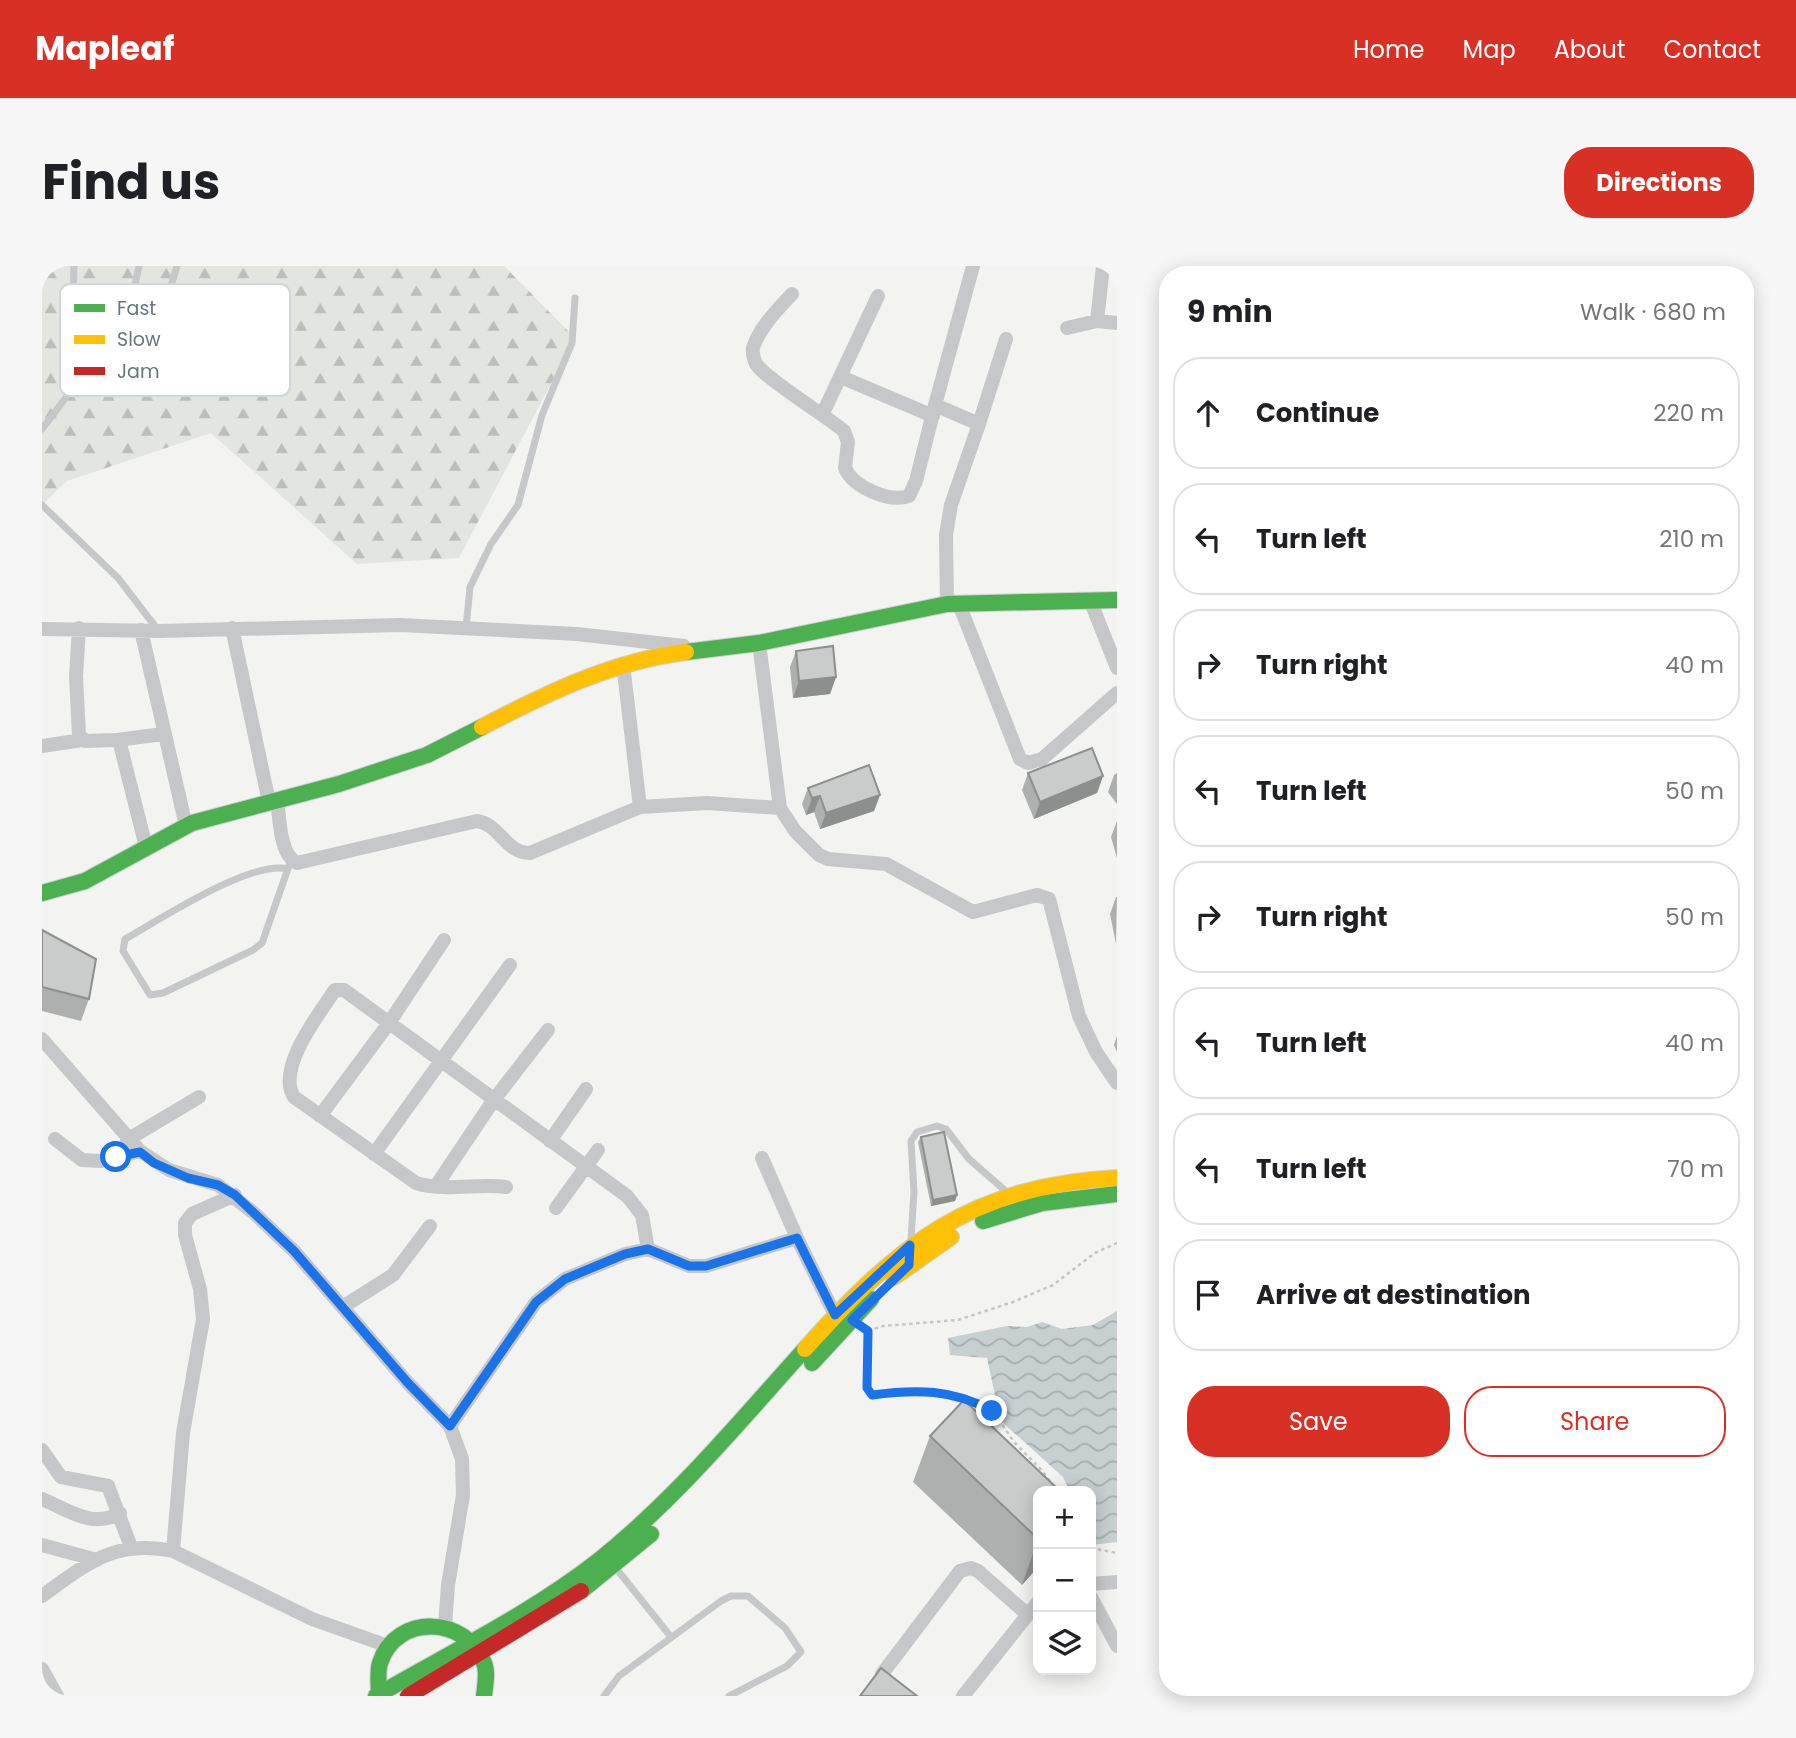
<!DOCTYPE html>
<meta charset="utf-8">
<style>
:root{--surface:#fff;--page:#f6f6f6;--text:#202124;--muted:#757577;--line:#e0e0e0;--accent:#d93025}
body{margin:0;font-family:Poppins,sans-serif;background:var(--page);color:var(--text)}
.controls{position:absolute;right:21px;bottom:21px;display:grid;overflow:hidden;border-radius:14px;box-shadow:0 4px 18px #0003}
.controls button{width:63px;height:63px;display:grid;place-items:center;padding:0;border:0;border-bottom:2px solid var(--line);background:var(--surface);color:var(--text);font:35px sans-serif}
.stop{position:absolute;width:21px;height:21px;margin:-16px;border:5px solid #1a73e8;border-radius:50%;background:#fff}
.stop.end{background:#1a73e8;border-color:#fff;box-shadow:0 2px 7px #0008}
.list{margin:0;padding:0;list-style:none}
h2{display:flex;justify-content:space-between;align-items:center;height:91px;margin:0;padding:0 28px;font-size:30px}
h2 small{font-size:23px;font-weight:400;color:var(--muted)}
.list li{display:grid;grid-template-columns:46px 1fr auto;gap:21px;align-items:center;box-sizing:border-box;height:112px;margin:0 14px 14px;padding:0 14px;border:2px solid var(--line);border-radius:28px}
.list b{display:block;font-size:26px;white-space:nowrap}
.list em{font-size:23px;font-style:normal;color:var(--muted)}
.actions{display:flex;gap:14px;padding:21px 28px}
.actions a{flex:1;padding:16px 0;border:2px solid var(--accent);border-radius:28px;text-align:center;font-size:24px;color:var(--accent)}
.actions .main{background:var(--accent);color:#fff}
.icon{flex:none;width:38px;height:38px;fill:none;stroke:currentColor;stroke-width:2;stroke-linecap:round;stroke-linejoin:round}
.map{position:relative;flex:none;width:1075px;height:1430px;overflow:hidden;border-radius:28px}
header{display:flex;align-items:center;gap:42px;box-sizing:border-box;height:98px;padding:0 35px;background:var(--accent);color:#fff}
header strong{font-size:33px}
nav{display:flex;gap:38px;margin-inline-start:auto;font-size:24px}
.intro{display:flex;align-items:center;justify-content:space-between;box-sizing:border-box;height:168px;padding:0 42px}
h1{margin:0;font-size:49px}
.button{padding:18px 32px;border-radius:28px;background:var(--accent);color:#fff;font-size:24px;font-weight:700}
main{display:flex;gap:42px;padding:0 42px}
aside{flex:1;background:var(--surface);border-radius:28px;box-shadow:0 4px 18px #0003}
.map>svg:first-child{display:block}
</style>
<header>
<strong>Mapleaf</strong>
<nav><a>Home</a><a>Map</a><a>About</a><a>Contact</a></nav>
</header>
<div class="intro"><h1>Find us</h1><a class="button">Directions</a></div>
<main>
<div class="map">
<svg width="1075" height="1430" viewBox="0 0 1075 1430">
<defs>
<pattern id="forest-firs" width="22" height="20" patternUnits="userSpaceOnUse" patternTransform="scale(1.75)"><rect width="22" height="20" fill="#e2e5e0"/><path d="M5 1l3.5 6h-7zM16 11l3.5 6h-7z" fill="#bbbebb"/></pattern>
<pattern id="water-waves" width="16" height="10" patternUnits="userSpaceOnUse" patternTransform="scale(1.75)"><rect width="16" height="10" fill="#c7cfd0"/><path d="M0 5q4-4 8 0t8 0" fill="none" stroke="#a5adae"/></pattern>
</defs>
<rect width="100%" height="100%" fill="#f3f3f2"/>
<!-- forest -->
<path fill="url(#forest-firs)" d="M0,0H462L533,72L417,292L315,298L169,167L25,215L0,239Z"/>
<!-- water -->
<path fill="url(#water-waves)" d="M1075,1045V1276L1049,1279V1225H1028L1021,1211L960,1156L961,1137L953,1129L945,1092L908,1089L906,1072L965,1060L985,1061L1000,1056L1020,1063L1051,1059Z"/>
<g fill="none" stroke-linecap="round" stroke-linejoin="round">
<defs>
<path id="fast" d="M644,386L717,377L905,338L1075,334
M0,627L43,615L150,557L297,518L385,489L440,461
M941,955L1000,937L1075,928
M770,1097L829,1033
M539,1325L609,1268
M334,1430C408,1387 488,1348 556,1295C633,1234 697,1156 763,1083
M337,1430C337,1420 335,1406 338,1397C354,1347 425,1350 442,1397C446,1406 443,1420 442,1430"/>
<path id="slow" d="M440,461C505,427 571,395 644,386
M852,1011L909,971
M763,1083C857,978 928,920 1075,912"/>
<path id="jam" d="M366,1430L539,1325"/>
</defs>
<!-- fast casing -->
<use href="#fast" stroke="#cfd0d0" stroke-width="18"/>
<!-- slow casing -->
<use href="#slow" stroke="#cfd0d0" stroke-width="18"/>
<!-- jam casing -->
<use href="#jam" stroke="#cfd0d0" stroke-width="18"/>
<!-- path -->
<path stroke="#c4c5c5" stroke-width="2.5" stroke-dasharray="3.5 3.5" stroke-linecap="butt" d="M824,1063L825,1122L829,1129C866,1124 920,1118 950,1146C960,1155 966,1170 976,1180C991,1196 1004,1206 1014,1225
M826,1065L841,1060L916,1054L971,1036L1011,1019L1053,987L1075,977
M1049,1282L1075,1287"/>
<!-- lane -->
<path stroke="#c6c7c8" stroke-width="7" d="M32,0L30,69L36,114
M82,71L97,0
M0,163L58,87L115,52L122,43L135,0
M0,239L76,312L116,364
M424,362L428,321L449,278L476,239L500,149L530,77L533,32
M246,603C210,593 117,654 83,673L81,685L108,729L121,727L211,684L220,677L249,594
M869,973L872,926L869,875L875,866L895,860L904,863L927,893L966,927
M573,1301L629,1371
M562,1430L577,1410L679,1335L689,1330H706L743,1362L759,1386L745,1400L687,1430"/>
<!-- street -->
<path stroke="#c6c7c8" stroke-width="14" d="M750,28C736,43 717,62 711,82C710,86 712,94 714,98C724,113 784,150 802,165L806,176L803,202C811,221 847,237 867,230L874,215L893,139L937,158L909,239L904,269L905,338
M1055,55L1061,0
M1025,62L1055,55L1075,57
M799,111L891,150
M893,139L931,0
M781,147L836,30
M937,158L964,73
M1048,334L1075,402
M917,338L978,493L986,497L1000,493L1075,427
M37,362L34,410L37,469L43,475L75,474L78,478L104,581
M190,362L227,536
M0,363L117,365L358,359L535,368L642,380
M99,364L144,560
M717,377L738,542L753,565L777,589L786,593L844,598L931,646L995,629L1007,633L1037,750L1054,786L1075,817
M581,398L598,541
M75,474L121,468
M0,480L40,474
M235,535C238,552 237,588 255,597L435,555C458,558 463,587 488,587L598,541L665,537L738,542
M0,773L98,885L127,904L176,919L212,947L252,985L366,1117L408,1160L420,1193L421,1229L406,1319L403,1360
M278,850L347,757L402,674
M13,873L40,894L59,895L98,885
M85,874L157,831
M508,875L544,823
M332,888L468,699
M720,892L755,972
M394,920L451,835L506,764
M464,921C435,917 403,926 374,917L252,831C234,803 276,749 293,724H302L585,930L600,949L606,983
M514,942L556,884
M302,1040L351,1009L388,960
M408,1160L494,1036L523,1013L583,988L606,983L647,1000H664L755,972L793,1049
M0,1184L19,1211L66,1220L89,1281
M0,1233C26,1244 51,1263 78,1247
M0,1279L55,1294
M131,1285L141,1167L161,1053L158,1023L143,969V957L150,948L193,929
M1049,1318L1075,1316
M0,1330C46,1297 73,1273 131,1285L270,1353L346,1380
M1049,1331L1075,1380
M0,1403L15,1430
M840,1408L918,1305L929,1302L936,1305L985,1348
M921,1430L996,1336"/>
<!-- fast -->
<use href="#fast" stroke="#4caf50" stroke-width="16"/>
<!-- slow -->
<use href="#slow" stroke="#ffc107" stroke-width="16"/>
<!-- jam -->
<use href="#jam" stroke="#c62828" stroke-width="16"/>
</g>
<!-- wall -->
<path fill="#aeafaf" d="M754,385L794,411L788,428L751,432L748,401Z
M986,507L1061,510L1055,527L992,553L980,524Z
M1075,507V538L1066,526L1072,509Z
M766,522L838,529L832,545L778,563L772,546L764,549L760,538Z
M1075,555V592L1069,571Z
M1074,631H1075L1074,678L1068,648Z
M0,664L47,733L39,755L0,745Z
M1075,770V786L1072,779Z
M879,871L915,929L913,935L889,940L876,876Z
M888,1170L996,1225V1301L980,1319L871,1216Z"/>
<!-- shaded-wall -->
<path fill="#8d8e8e" d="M794,411L788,428L751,432L757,415Z
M1061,510L1055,527L992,553L998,536Z
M838,529L832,545L778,563L784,547Z
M778,530L772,546L764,549L770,532Z
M915,929L913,935L889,940L891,934Z
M996,1273V1301L980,1319Z"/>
<!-- building -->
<path fill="#cacbcb" stroke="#8d8e8e" stroke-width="2" d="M791,380L794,411L757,415L754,385Z
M1050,482L1061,510L998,536L986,507Z
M827,499L838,529L784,547L778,530L770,532L766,522Z
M0,664L54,693L47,733L0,721Z
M902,866L915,929L891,934L879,871Z
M922,1134L1018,1225H996V1273L888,1170Z
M839,1402L875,1430H818Z"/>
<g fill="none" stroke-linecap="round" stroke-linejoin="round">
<!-- route -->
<path stroke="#1a73e8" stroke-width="9" d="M74,891L98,886L112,897L146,912L176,919L193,929L252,985L366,1117L408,1160L494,1036L523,1013L583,988L606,983L647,1000H664L755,972L793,1049L868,979L867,999L810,1054L826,1065L825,1122L830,1129C873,1123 912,1123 950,1145"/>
</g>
<!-- legend -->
<rect x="18" y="18" width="230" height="112" rx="10" fill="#fff" stroke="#d1d6d8" stroke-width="2"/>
<rect x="32" y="38" width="31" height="8" fill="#4caf50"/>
<rect x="32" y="69" width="31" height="9" fill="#ffc107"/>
<rect x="32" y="101" width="31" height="8" fill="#c62828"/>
<g font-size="19" fill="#67757e">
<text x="75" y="49">Fast</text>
<text x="75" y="80">Slow</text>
<text x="75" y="112">Jam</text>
</g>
</svg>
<div class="controls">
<button>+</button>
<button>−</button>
<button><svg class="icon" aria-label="layers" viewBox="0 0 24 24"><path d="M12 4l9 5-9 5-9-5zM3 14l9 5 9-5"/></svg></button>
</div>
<div class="stop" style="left:74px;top:891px"></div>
<div class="stop end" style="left:950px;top:1145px"></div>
</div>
<aside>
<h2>9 min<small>Walk · 680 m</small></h2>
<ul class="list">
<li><svg class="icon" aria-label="ahead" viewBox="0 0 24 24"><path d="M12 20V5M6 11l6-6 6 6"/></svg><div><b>Continue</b></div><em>220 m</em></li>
<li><svg class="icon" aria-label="left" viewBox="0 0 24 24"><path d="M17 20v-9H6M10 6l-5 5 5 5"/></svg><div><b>Turn left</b></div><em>210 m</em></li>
<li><svg class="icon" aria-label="right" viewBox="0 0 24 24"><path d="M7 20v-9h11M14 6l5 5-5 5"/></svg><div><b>Turn right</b></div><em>40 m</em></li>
<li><svg class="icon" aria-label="left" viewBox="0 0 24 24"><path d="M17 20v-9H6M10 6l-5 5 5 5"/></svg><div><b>Turn left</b></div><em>50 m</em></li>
<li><svg class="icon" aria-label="right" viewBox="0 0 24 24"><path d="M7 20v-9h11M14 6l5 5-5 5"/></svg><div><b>Turn right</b></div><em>50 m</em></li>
<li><svg class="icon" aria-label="left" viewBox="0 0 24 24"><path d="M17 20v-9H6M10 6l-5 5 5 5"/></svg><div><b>Turn left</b></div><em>40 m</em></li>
<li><svg class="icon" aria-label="left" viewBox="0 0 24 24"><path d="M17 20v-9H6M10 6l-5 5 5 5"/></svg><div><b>Turn left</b></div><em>70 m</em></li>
<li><svg class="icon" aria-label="arrive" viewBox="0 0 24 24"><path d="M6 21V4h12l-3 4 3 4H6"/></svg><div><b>Arrive at destination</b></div></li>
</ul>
<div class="actions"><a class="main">Save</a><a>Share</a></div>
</aside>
</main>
